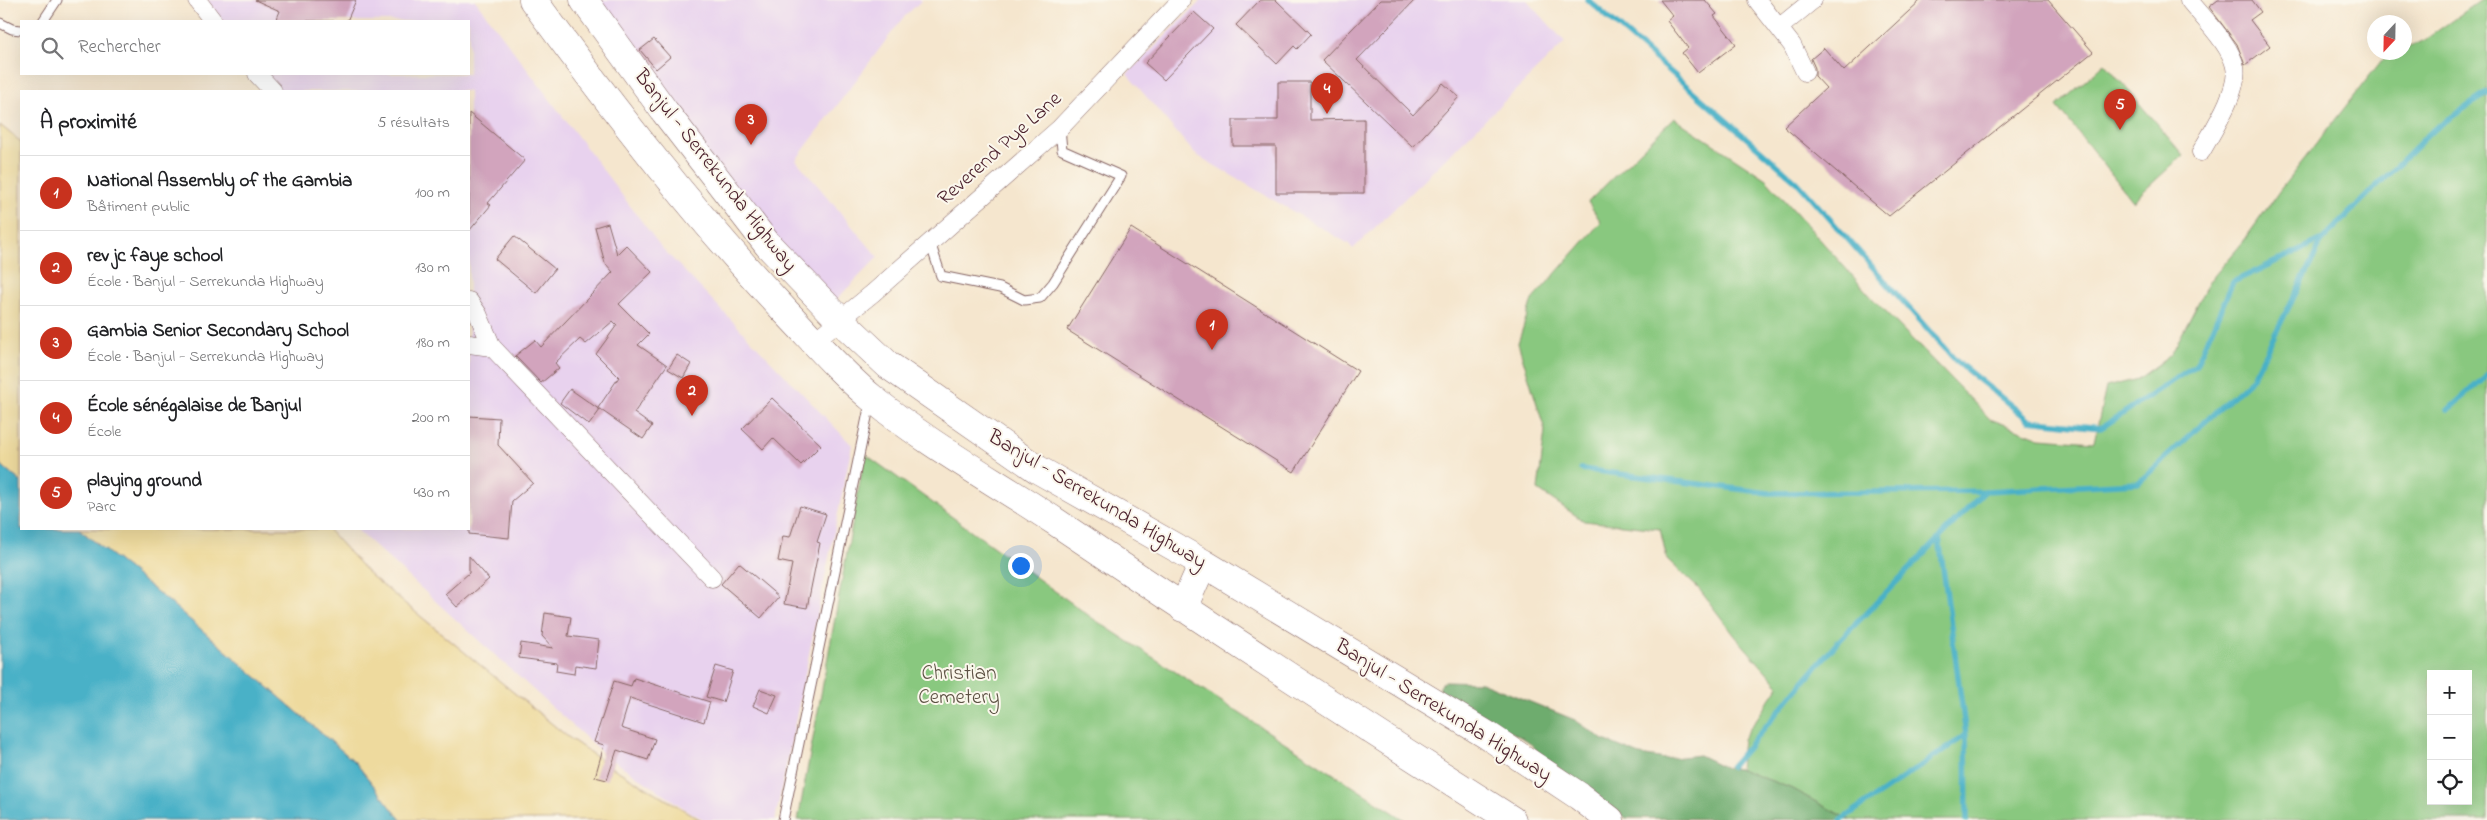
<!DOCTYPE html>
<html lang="fr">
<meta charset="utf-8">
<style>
:root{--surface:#fff;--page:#f6f6f6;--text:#202124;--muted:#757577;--line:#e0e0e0;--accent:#c8321e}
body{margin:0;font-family:"Indie Flower",sans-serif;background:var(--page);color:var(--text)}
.controls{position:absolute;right:15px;bottom:15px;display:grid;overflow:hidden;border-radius:0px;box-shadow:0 5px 20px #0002}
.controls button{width:45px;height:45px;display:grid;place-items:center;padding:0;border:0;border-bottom:1px solid var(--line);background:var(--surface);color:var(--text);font:25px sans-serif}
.compass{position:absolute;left:2367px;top:15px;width:45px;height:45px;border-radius:50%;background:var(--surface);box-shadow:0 5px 20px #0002;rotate:202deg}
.you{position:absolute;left:1020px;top:565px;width:18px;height:18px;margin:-12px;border:4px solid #fff;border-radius:50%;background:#1a73e8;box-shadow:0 0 0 8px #1a73e833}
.badge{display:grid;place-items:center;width:32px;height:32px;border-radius:50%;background:var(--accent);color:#fff;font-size:16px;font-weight:700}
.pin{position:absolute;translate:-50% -41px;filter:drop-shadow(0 1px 2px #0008)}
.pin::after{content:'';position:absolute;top:26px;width:18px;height:15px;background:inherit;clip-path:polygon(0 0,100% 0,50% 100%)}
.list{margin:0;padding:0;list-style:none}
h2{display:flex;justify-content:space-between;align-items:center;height:65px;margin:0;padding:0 20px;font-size:21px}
h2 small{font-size:16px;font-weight:400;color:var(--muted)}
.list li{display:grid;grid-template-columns:32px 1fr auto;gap:15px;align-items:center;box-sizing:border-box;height:75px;padding:0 20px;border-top:1px solid var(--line)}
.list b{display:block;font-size:19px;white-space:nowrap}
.list p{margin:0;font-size:16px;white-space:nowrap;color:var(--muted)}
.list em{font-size:16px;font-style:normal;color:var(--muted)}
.icon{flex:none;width:28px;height:28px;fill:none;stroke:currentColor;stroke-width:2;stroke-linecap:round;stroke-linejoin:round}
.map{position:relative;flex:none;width:2487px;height:820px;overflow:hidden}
.search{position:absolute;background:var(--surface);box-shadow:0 5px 20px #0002;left:20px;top:20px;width:450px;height:55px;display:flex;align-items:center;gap:12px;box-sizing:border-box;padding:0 18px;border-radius:0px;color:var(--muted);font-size:19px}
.panel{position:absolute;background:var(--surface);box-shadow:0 5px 20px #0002;left:20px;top:90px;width:450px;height:440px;border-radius:0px}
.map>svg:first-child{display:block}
</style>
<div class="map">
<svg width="2487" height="820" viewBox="0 0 2487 820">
<rect width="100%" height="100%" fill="#fbf7ec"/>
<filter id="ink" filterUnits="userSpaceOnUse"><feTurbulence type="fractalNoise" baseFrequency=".02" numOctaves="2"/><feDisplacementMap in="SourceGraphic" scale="10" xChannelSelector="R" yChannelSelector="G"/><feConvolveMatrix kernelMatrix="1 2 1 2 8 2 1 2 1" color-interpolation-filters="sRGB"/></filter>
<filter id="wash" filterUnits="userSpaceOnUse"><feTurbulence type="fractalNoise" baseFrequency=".0096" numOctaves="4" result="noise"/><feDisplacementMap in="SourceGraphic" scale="20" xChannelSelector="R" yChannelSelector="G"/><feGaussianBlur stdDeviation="1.12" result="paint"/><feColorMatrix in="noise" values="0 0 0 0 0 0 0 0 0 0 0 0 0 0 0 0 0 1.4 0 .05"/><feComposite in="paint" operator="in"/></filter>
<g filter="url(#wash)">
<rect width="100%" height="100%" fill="#f5e6ce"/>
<!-- built -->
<path fill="#e8d2ee" d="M207,0H475L661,247L852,445L775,820H705L687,810L604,754L356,529H469V91H279L265,74H469V21H222Z
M590,0H922L902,19L796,160L878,257L833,303L682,130Z
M1202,0H1527L1565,42L1353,249L1349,244L1195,154L1127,74Z"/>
<!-- green -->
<path fill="#89c87f" stroke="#6a7455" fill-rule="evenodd" d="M2481,0H2487V820H1850L1790,788L1740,769L1743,739L1779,686L1735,636L1699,589L1667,559L1660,529L1584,521L1538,490L1545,430L1518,343L1532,300L1601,222L1588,202L1674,118L1766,179L1874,300L1990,419L2040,438L2094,442L2106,387L2138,379L2171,355L2209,282L2243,242L2280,190L2382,60L2397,53L2404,52L2405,49L2426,39ZM2431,674H2468V801H2431Z
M2105,63L2183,155L2133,201L2057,106Z
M865,454L1095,620L1405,820H798Z"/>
<!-- forest -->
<path fill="#6eac6e" stroke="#5c664c" d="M1445,681L1481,682L1575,720L1604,740L1640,755L1665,759L1699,755L1726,768L1740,769L1790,788L1850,820L1626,818L1541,755L1528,741L1511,732L1472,720L1440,690V685Z"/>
<!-- sand -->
<path fill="#eeda9e" stroke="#9c7c64" d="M0,125L21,142V482L0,464Z
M79,529H328L369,574L568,737L608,765L701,820H401L355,762L167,600Z"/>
<!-- water -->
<path fill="#48b1c7" stroke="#496879" d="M0,464L21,482V529H79L167,600L355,762L401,820H0Z"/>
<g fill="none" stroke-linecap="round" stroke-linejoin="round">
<!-- stream -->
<path stroke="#48b1c7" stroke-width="5.5" d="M1588,0L1797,182L1956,361L2029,420L2101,428L2196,365L2233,282L2323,239
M2448,410L2487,375
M1581,469L1769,493L1985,491L2138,483L2253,378L2323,239L2434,129L2487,93
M1939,538L1966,735L1967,820
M1731,767L1836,644L1985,491
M1841,820L1966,735"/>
</g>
<g id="blocks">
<!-- building -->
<path fill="#d2a4bd" d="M255,0H356L347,21H276L280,11Z
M1260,0H1276L1311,34L1297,49L1294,46L1277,64L1236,25Z
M1380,0H1415L1357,60L1413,115L1443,83L1459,97L1413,147L1322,60Z
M1660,0H1705L1717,14L1714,16L1736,44L1698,73L1682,53L1688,48L1667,21L1673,16Z
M1921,0H2048L2093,52L1889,216L1784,127L1826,88L1815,76V68L1811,59L1824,48L1844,71Z
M2218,0H2252L2261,12L2250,20L2270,46L2245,65L2237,44L2209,7Z
M1194,12L1213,29L1164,80L1145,63Z
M654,39L670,57L656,69L640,50Z
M1278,82H1310V120L1364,119V193H1276V146H1233V120H1278Z
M469,113L525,160L488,203L491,205L469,231Z
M608,223L617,254L626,245L652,272L619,304L649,334L638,345L667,365L634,413L652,426L643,439L598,408L619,377L596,354L617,325L613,321L586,344L580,339L555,363L559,368L541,383L515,356L535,340L541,347L613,272L605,263L595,227Z
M1131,228L1358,371L1294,472L1067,330Z
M514,236L555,269L536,293L495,259Z
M677,355L691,364L683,378L668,369Z
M570,389L600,410L589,425L560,403Z
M772,398L821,445L801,465L773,438L763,449L742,429Z
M469,416L499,418L498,445L533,483L512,501L509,538L469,534Z
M800,506L826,514L817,542L820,543L807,608L784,604L792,564L778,561L783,536L790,537Z
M469,556L489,579L457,607L445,594L469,573Z
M739,563L779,597L761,618L721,584Z
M545,613L571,617L568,636L599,640L596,668L575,665L574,674L556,671L557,663L519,658L521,643L553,648L542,636Z
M716,666L733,671L723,702L706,697Z
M634,678L710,702L704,722L630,698L621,728L655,739L648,760L617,750L607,780L595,777L604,745L594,742L614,681L631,686Z
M760,689L777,695L769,713L753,706Z"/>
</g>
</g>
<g filter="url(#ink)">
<use href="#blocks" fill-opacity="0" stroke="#866564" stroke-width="1"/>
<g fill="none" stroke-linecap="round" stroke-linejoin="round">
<defs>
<path id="service" d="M43,21L57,0
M0,23L12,29L21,30
M930,242L941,276L1000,288L1024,300L1040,298L1053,283L1121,176L1062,150L1060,128
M783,820L870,403"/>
<path id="minor" d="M197,0L213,21
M1757,0L1792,45L1805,72
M2189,0C2203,18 2231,45 2235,67C2240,90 2212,132 2201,152
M1780,27L1813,0
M257,74L273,91
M469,301L478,314L492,347L712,578
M814,341L873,293L1060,128L1181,0
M469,344L492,347"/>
<path id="trunk" d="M533,0C613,109 694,214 786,312C814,341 842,374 873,399C930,446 995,481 1056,522C1207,624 1359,723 1512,820
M584,0L665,112L768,245L840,320L888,365L1037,469L1203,563L1487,735L1579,796L1610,820
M1183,608L1203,563"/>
</defs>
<!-- service casing -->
<use href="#service" stroke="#866564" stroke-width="11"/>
<!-- minor casing -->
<use href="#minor" stroke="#866564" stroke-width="19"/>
<!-- trunk casing -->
<use href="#trunk" stroke="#866564" stroke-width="29"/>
<!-- service -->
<use href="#service" stroke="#fff" stroke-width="9"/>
<!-- minor -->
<use href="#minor" stroke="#fff" stroke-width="18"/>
<!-- trunk -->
<use href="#trunk" stroke="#fff" stroke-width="28"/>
</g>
</g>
<g text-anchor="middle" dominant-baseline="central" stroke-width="4" stroke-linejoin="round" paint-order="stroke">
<!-- street labels -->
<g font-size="21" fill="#4a1f2b" stroke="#fbf7ec">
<text transform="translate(1000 149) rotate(-42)">Reverend Pye Lane</text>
<text transform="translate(715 171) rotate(52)">Banjul - Serrekunda Highway</text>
<text transform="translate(1097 500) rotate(31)">Banjul - Serrekunda Highway</text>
<text transform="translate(1443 711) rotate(32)">Banjul - Serrekunda Highway</text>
</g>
<!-- park labels -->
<g font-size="21" fill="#5d5244" stroke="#fbf7ec">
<text x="959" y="674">Christian<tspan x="959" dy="24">Cemetery</tspan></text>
</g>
</g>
</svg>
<div class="controls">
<button>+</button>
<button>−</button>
<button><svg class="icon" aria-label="locate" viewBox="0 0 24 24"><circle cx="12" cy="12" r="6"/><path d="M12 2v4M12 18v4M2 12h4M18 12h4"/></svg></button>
</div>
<svg class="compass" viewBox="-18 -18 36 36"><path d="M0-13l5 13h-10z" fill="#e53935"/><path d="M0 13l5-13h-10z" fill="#757577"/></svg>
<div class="you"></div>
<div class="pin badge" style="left:1212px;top:350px">1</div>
<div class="pin badge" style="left:692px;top:416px">2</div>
<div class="pin badge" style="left:751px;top:145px">3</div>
<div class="pin badge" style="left:1327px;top:114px">4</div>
<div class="pin badge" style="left:2120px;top:130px">5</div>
<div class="search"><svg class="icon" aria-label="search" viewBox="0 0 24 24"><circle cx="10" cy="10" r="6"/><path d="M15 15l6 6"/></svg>Rechercher</div>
<section class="panel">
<h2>À proximité<small>5 résultats</small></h2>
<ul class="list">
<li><span class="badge">1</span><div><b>National Assembly of the Gambia</b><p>Bâtiment public</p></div><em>100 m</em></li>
<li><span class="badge">2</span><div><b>rev jc faye school</b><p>École · Banjul - Serrekunda Highway</p></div><em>130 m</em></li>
<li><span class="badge">3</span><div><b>Gambia Senior Secondary School</b><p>École · Banjul - Serrekunda Highway</p></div><em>180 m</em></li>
<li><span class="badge">4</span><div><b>École sénégalaise de Banjul</b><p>École</p></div><em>200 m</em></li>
<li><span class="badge">5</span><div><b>playing ground</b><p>Parc</p></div><em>430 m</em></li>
</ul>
</section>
</div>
